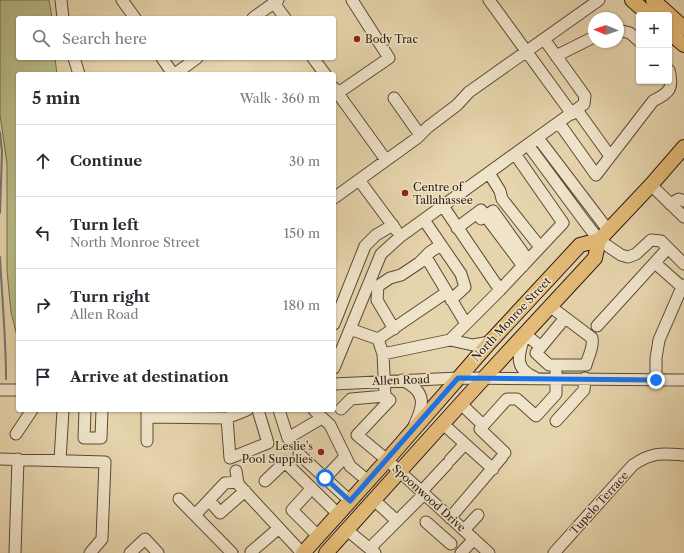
<!DOCTYPE html>
<meta charset="utf-8">
<style>
:root{--surface:#fff;--page:#f7f7f7;--text:#2b2b33;--muted:#7c7c81;--line:#e1e1e2}
body{margin:0;font-family:"Libre Caslon Text",serif;background:var(--page);color:var(--text)}
.controls{position:absolute;right:12px;top:12px;display:grid;overflow:hidden;border-radius:4px;box-shadow:0 1px 3px #0004}
.controls button{width:36px;height:36px;display:grid;place-items:center;padding:0;border:0;border-bottom:1px solid var(--line);background:var(--surface);color:var(--text);font:20px sans-serif}
.compass{position:absolute;left:588px;top:12px;width:36px;height:36px;border-radius:50%;background:var(--surface);box-shadow:0 1px 3px #0004;rotate:272deg}
.stop{position:absolute;width:12px;height:12px;margin:-9px;border:3px solid #1a73e8;border-radius:50%;background:#fff}
.stop.end{background:#1a73e8;border-color:#fff;box-shadow:0 1px 4px #0008}
.list{margin:0;padding:0;list-style:none}
h2{display:flex;justify-content:space-between;align-items:center;height:52px;margin:0;padding:0 16px;font-size:17px}
h2 small{font-size:13px;font-weight:400;color:var(--muted)}
.list li{display:grid;grid-template-columns:26px 1fr auto;gap:12px;align-items:center;box-sizing:border-box;height:72px;padding:0 16px;border-top:1px solid var(--line)}
.list b{display:block;font-size:15px;white-space:nowrap}
.list p{margin:0;font-size:13px;white-space:nowrap;color:var(--muted)}
.list em{font-size:13px;font-style:normal;color:var(--muted)}
.icon{flex:none;width:22px;height:22px;fill:none;stroke:currentColor;stroke-width:2;stroke-linecap:round;stroke-linejoin:round}
.map{position:relative;flex:none;width:684px;height:553px;overflow:hidden}
.search{position:absolute;background:var(--surface);box-shadow:0 1px 3px #0004;left:16px;top:16px;width:320px;height:44px;display:flex;align-items:center;gap:10px;box-sizing:border-box;padding:0 14px;border-radius:4px;color:var(--muted);font-size:15px}
.panel{position:absolute;background:var(--surface);box-shadow:0 1px 3px #0004;left:16px;top:72px;width:320px;height:340px;border-radius:4px}
.map>svg:first-child{display:block}
</style>
<div class="map">
<svg width="684" height="553" viewBox="0 0 684 553">
<rect width="100%" height="100%" fill="#e6d4ac"/>
<filter id="stains"><feTurbulence type="fractalNoise" baseFrequency=".005" numOctaves="4"/><feColorMatrix values="0 0 0 0 .2 0 0 0 0 .09 0 0 0 0 .02 0 0 0 .5 -.17"/></filter>
<radialGradient id="worn" r=".72"><stop offset=".6" stop-color="#630" stop-opacity="0"/><stop offset="1" stop-color="#630" stop-opacity=".3"/></radialGradient>
<!-- green -->
<path fill="#b8bc87" stroke="#726c4c" d="M0,0H49L52,18H18V58H55L57,74H18V340L11,312L7,271V164L0,115Z"/>
<g fill="none" stroke-linecap="round" stroke-linejoin="round">
<!-- stream -->
<path stroke="#6f7873" stroke-width="2" d="M0,132L2,152L0,213
M0,257C2,298 6,338 6,379"/>
<defs>
<path id="minor" d="M61,0L63,18
M122,0L135,18
M489,0L572,114
M274,3L285,18
M253,18L278,0
M618,30L630,33L639,41
M556,56L594,37
M74,58L79,74
M162,58L173,74
M313,58L325,74
M175,74L197,58
M334,88L386,160
M338,93L389,58L352,0
M394,98L420,135
M577,110L610,156
M559,123L596,175L653,101C669,93 674,89 669,70
M538,138L608,230
M528,145L585,222L599,240L621,255L628,257L636,254L651,240L661,241L684,264
M489,173L500,191L502,199L540,247
M359,180L396,230
M651,185L684,217
M334,198L417,138L428,127L457,105L469,92L599,0
M670,204L679,199L684,201
M443,206L500,290
M481,219L493,211L528,260
M424,220L461,274L465,287L451,300
M457,228L481,210L523,266
M429,262L466,324
M655,263L682,287
M551,307L592,338C594,348 588,356 586,365H549L536,353L565,318
M334,324L365,246L376,235L393,225
M597,326L668,248
M350,329L378,339L383,354L385,396L390,400L357,435L387,460L489,553
M394,329L377,300L378,286L390,278L401,275L419,263L430,252L441,245
M525,334L541,347
M524,337C518,356 514,369 536,378
M378,339L447,292
M450,340L500,290L563,223L515,154
M383,354L450,340L473,345L490,342
M334,368L381,254L401,236L584,104L585,96L544,39
M402,380C426,391 425,404 414,426
M656,380V358L659,340L682,287L684,285
M334,384L458,378L684,380
M0,390H18
M461,404L483,425
M341,409L351,399L385,396
M85,410L84,438H101L102,410
M147,410V441
M279,410L288,438L322,418
M314,410L330,425L350,466L368,481
M148,417L227,418L247,410
M227,418L230,458L268,443L258,410
M556,421L584,390L585,378
M443,424L493,469
M16,434L32,410
M505,453L480,429L507,399H517L536,416L556,394V372
M299,454L350,501
M0,459L105,462L102,539L90,553
M60,460L63,410
M450,460L465,444
M236,471L238,484L302,553
M325,478L345,457
M265,481L285,462L338,514
M312,488L292,510L318,536
M421,492L447,464
M179,499L232,553
M209,500L220,513L245,491
M374,500L397,521
M195,515L225,483L238,482
M450,518L502,457
M426,522L451,544
M347,530L375,553
M464,530L478,515
M374,544L424,494
M251,552L279,528
M15,553L18,459
M130,553L145,539L158,553
M461,553L474,539
M554,553L633,465C652,452 662,453 684,455"/>
<path id="major" d="M632,0L649,15
M653,0L684,28
M669,32L684,45
M303,553L387,460L490,342L580,245L599,240
M326,553L484,378L595,258L599,240L651,185L684,147"/>
</defs>
<!-- minor casing -->
<use href="#minor" stroke="#5b4a38" stroke-width="13"/>
<!-- major casing -->
<use href="#major" stroke="#2d1c11" stroke-width="16"/>
<!-- minor -->
<use href="#minor" stroke="#efe3c9" stroke-width="11"/>
<!-- major -->
<use href="#major" stroke="#e3ba76" stroke-width="14"/>
</g>
<g fill="none" stroke-linecap="round" stroke-linejoin="round">
<!-- route -->
<path stroke="#1a73e8" stroke-width="5" d="M325,478L350,501L458,378L656,380"/>
</g>
<!-- markers -->
<g fill="#8f2418" stroke="#efe3c9" stroke-width="1.5">
<circle cx="357" cy="39" r="4"/>
<circle cx="405" cy="193" r="4"/>
<circle cx="321" cy="452" r="4"/>
</g>
<g text-anchor="middle" dominant-baseline="central" stroke-width="3" stroke-linejoin="round" paint-order="stroke">
<!-- poi labels -->
<g font-size="11" fill="#2d1c11" stroke="#efe3c9" text-anchor="start">
<text x="365" y="39">Body Trac</text>
<text x="413" y="187">Centre of<tspan x="413" dy="13">Tallahassee</tspan></text>
<text x="313" y="446" text-anchor="end">Leslie's<tspan x="313" dy="13">Pool Supplies</tspan></text>
</g>
<!-- street labels -->
<g font-size="11" fill="#2d1c11" stroke="#efe3c9">
<text transform="translate(511 319) rotate(-47)">North Monroe Street</text>
<text transform="translate(401 380) rotate(-2)">Allen Road</text>
<text transform="translate(429 498) rotate(42)">Spoonwood Drive</text>
<text transform="translate(599 503) rotate(-48)">Tupelo Terrace</text>
</g>
</g>
<rect width="100%" height="100%" filter="url(#stains)"/>
<rect width="100%" height="100%" fill="url(#worn)"/>
</svg>
<div class="controls">
<button>+</button>
<button>−</button>
</div>
<svg class="compass" viewBox="-18 -18 36 36"><path d="M0-13l5 13h-10z" fill="#e53935"/><path d="M0 13l5-13h-10z" fill="#7c7c81"/></svg>
<div class="stop" style="left:325px;top:478px"></div>
<div class="stop end" style="left:656px;top:380px"></div>
<div class="search"><svg class="icon" aria-label="search" viewBox="0 0 24 24"><circle cx="10" cy="10" r="6"/><path d="M15 15l6 6"/></svg>Search here</div>
<section class="panel">
<h2>5 min<small>Walk · 360 m</small></h2>
<ul class="list">
<li><svg class="icon" aria-label="ahead" viewBox="0 0 24 24"><path d="M12 20V5M6 11l6-6 6 6"/></svg><div><b>Continue</b></div><em>30 m</em></li>
<li><svg class="icon" aria-label="left" viewBox="0 0 24 24"><path d="M17 20v-9H6M10 6l-5 5 5 5"/></svg><div><b>Turn left</b><p>North Monroe Street</p></div><em>150 m</em></li>
<li><svg class="icon" aria-label="right" viewBox="0 0 24 24"><path d="M7 20v-9h11M14 6l5 5-5 5"/></svg><div><b>Turn right</b><p>Allen Road</p></div><em>180 m</em></li>
<li><svg class="icon" aria-label="arrive" viewBox="0 0 24 24"><path d="M6 21V4h12l-3 4 3 4H6"/></svg><div><b>Arrive at destination</b></div></li>
</ul>
</section>
</div>
